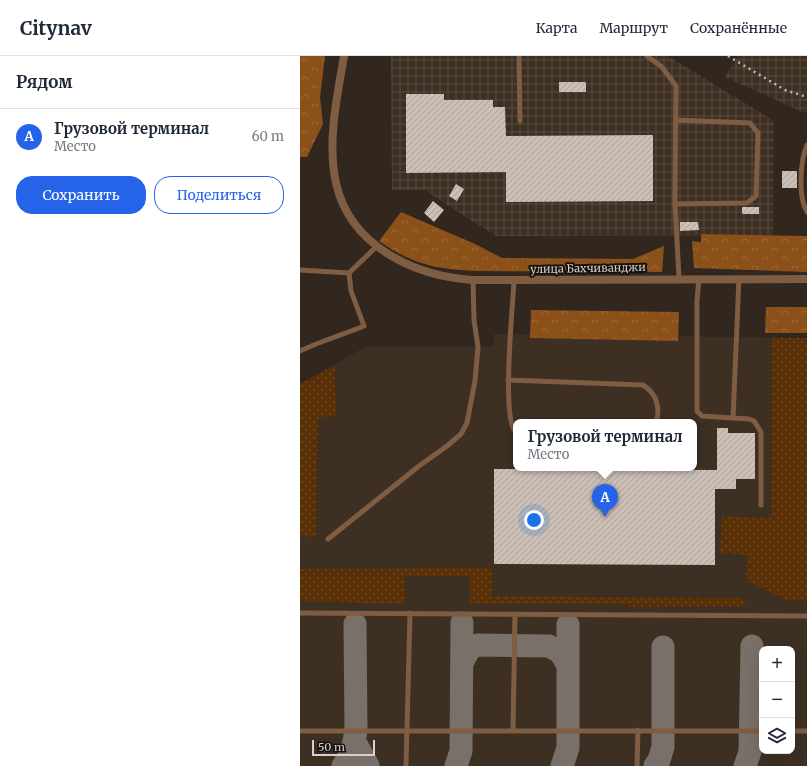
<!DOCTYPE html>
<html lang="ru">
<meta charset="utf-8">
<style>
:root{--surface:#fff;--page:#f6f6f7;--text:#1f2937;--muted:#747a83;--line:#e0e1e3;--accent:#2563eb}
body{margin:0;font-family:Merriweather,serif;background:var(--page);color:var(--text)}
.controls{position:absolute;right:12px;bottom:12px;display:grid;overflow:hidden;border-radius:8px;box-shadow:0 4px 16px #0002}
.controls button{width:36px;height:36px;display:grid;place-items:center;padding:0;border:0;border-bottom:1px solid var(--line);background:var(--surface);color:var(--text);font:20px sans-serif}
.scale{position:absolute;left:12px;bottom:10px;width:63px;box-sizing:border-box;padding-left:4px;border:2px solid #d7d0cb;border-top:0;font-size:11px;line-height:14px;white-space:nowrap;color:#d7d0cb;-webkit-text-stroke:3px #15110d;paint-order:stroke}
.you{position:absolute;left:234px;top:464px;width:14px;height:14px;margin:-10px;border:3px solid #fff;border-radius:50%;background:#1a73e8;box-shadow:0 0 0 6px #1a73e833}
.badge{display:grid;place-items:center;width:26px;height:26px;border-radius:50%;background:var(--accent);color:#fff;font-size:13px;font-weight:700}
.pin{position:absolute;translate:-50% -33px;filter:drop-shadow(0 1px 2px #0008)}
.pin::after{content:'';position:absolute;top:21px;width:14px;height:12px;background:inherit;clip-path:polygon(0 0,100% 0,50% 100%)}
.popup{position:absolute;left:213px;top:363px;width:184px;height:52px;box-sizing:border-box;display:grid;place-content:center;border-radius:8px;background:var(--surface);filter:drop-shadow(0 1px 3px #0005);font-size:13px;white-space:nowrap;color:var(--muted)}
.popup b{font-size:15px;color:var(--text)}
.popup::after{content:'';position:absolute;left:50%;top:100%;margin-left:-8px;border:8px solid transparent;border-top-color:var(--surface)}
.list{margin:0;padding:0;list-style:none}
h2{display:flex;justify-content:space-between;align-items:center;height:52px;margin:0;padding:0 16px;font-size:17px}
h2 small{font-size:13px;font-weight:400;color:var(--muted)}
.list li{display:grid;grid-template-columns:26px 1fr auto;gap:12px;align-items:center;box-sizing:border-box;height:56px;padding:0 16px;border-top:1px solid var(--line)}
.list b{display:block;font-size:15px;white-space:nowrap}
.list p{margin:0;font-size:13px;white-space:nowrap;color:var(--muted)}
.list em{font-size:13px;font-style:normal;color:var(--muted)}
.actions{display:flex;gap:8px;padding:12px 16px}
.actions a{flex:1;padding:9px 0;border:1px solid var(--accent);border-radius:16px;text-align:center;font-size:14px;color:var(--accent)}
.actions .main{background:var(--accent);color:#fff}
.icon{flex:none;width:22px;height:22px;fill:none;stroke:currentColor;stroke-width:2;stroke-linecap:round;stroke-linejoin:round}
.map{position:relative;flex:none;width:507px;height:710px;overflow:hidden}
header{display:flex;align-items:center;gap:24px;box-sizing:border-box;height:56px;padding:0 20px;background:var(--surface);border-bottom:1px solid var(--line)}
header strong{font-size:19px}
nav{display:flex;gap:22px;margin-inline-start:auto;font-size:14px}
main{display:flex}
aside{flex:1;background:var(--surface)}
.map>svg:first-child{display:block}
</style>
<header>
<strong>Citynav</strong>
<nav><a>Карта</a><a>Маршрут</a><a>Сохранённые</a></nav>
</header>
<main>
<aside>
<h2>Рядом<small></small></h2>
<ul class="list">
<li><span class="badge">A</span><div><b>Грузовой терминал</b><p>Место</p></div><em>60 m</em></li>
</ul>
<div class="actions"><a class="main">Сохранить</a><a>Поделиться</a></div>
</aside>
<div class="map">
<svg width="507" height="710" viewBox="0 0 507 710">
<defs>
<pattern id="industrial-grid" width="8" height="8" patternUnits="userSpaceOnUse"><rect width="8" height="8" fill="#3e2f23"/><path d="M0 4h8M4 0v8" fill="none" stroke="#594c42"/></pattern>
<pattern id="grass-dots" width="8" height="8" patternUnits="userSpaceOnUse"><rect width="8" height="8" fill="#593006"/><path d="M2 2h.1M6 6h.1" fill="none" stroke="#704d29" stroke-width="1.8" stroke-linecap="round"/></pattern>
<pattern id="forest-crowns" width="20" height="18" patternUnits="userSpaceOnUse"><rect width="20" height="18" fill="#8c5019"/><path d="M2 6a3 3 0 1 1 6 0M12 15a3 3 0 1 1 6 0" fill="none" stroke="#9b6839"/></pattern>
<pattern id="building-hatch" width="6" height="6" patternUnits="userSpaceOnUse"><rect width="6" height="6" fill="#ccbfb6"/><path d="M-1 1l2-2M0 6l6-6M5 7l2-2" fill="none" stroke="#a99f98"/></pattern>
</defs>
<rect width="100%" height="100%" fill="#31271f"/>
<!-- built -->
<path fill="#3e2f23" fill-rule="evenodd" d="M194,278L507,282V710H0V481L16,480L18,362L36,360L35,309L64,291L194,290ZM216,366H394V412H216ZM462,593H492V695H462Z"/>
<!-- industrial -->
<path fill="url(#industrial-grid)" d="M91,0H368L474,65L473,179L196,180L124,134H92Z
M438,0H507V58L425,21Z"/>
<!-- grass -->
<path fill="url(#grass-dots)" d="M472,282H507V545L486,544L446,525L447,499L420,497L422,461L471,462Z
M35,309L36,360L18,362L16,481H0V328Z
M192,512V541L442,542L446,550L329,551L328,548H170V520H105V548L0,545V513Z"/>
<!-- forest -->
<path fill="url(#forest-crowns)" d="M0,0H25L20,41L23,68L7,101H0Z
M101,156L175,188L202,202L333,203L364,190L362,216L177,215C136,213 114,209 79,185Z
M401,178L507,180V216L394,212L392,185L401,186Z
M466,251H507V277H465Z
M231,254L379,256L378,285L230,282Z"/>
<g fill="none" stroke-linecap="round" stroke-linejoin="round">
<!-- taxiway -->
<path stroke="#787069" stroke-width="23" d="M162,607L170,592L178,589L249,590L260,596L268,609
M55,686L68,710
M43,710C51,700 54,688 56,675L55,568
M156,710L161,695L162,567
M262,710L268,692V569
M355,710L359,704L363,691V591
M445,710L450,696L452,590"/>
</g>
<!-- building -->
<path fill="url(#building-hatch)" d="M259,26H286V36H259Z
M106,38H144V44H193V51H205L206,80L353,79V145L206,146V116L106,117Z
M482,115H497V132H482Z
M156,128L164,133L157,145L149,140Z
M133,145L144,154L134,166L124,157Z
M442,151H459V158H442Z
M380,166H398L399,174L380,175Z
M417,372H428V377H455V423H436V433H415V509L194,508V413L417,414Z"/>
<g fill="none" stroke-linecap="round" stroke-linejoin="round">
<!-- lane -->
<path stroke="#7e5d43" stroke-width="5" d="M219,0L220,65
M347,0L362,11L376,30L375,148L379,222
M507,89C500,105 498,141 507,156
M375,148L447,147L456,140L458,77L450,67L376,64
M0,214L49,217
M399,222L397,245V355L402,360L449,363L454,365L461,376V449
M214,224C213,250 201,363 216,377
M0,295C21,285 42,279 64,270L51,235L49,217L76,191
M208,324L343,329C356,337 361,351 356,366
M433,362L439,222
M28,483L119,410L147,390L161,378L167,367L175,325L178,291L174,264L173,224
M0,557L507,560
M0,675H462
M213,675L215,558
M492,675H507
M106,710L110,557
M337,710L338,674"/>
<!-- street -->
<path stroke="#7e5d43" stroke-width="8" d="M44,0C37,41 27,86 36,127C50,190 114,220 173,224L507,223"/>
<!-- rail -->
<path stroke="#c0b9b3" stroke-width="2.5" stroke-dasharray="2 4" stroke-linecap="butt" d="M428,0L485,34L507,41"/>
</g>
<g text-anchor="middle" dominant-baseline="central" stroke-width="4" stroke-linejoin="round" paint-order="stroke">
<!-- street labels -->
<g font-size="11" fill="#d7d0cb" stroke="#15110d">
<text transform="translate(288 212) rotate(-1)">улица Бахчиванджи</text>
</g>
</g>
</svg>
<div class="controls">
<button>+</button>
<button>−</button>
<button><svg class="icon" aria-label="layers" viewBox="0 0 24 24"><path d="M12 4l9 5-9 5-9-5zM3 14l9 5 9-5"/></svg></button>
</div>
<div class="scale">50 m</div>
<div class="you"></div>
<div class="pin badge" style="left:305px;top:461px">A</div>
<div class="popup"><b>Грузовой терминал</b>Место</div>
</div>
</main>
